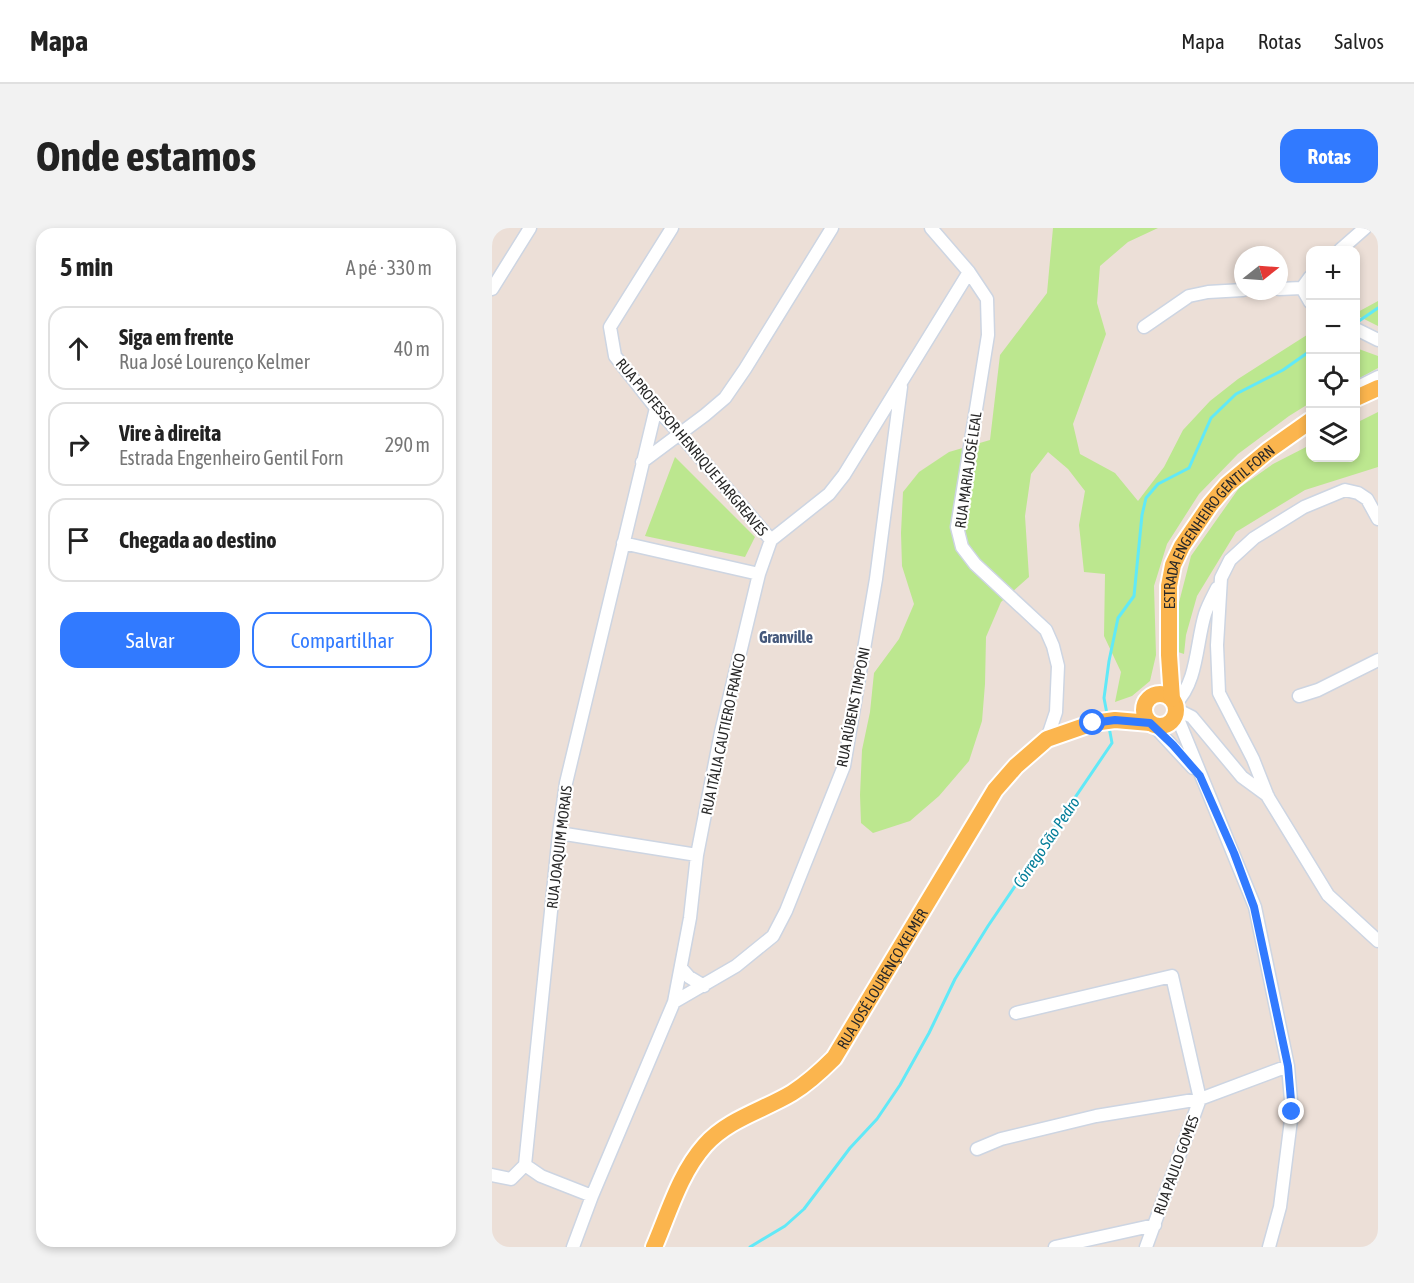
<!DOCTYPE html>
<html lang="pt">
<meta charset="utf-8">
<style>
:root{--surface:#fff;--page:#f2f2f2;--text:#222;--muted:#767676;--line:#e0e0e0;--accent:#317aff}
body{margin:0;font-family:"Asap Condensed",sans-serif;background:var(--page);color:var(--text)}
.controls{position:absolute;right:18px;top:18px;display:grid;overflow:hidden;border-radius:12px;box-shadow:0 3px 9px #0003}
.controls button{width:54px;height:54px;display:grid;place-items:center;padding:0;border:0;border-bottom:2px solid var(--line);background:var(--surface);color:var(--text);font:30px sans-serif}
.compass{position:absolute;left:742px;top:18px;width:54px;height:54px;border-radius:50%;background:var(--surface);box-shadow:0 3px 9px #0003;rotate:73deg}
.stop{position:absolute;width:18px;height:18px;margin:-14px;border:4px solid #317aff;border-radius:50%;background:#fff}
.stop.end{background:#317aff;border-color:#fff;box-shadow:0 2px 6px #0008}
.list{margin:0;padding:0;list-style:none}
h2{display:flex;justify-content:space-between;align-items:center;height:78px;margin:0;padding:0 24px;font-size:26px}
h2 small{font-size:20px;font-weight:400;color:var(--muted)}
.list li{display:grid;grid-template-columns:39px 1fr auto;gap:18px;align-items:center;box-sizing:border-box;height:84px;margin:0 12px 12px;padding:0 12px;border:2px solid var(--line);border-radius:18px}
.list b{display:block;font-size:22px;white-space:nowrap}
.list p{margin:0;font-size:20px;white-space:nowrap;color:var(--muted)}
.list em{font-size:20px;font-style:normal;color:var(--muted)}
.actions{display:flex;gap:12px;padding:18px 24px}
.actions a{flex:1;padding:14px 0;border:2px solid var(--accent);border-radius:18px;text-align:center;font-size:21px;color:var(--accent)}
.actions .main{background:var(--accent);color:#fff}
.icon{flex:none;width:33px;height:33px;fill:none;stroke:currentColor;stroke-width:2;stroke-linecap:round;stroke-linejoin:round}
.map{position:relative;flex:none;width:886px;height:1019px;overflow:hidden;border-radius:18px}
header{display:flex;align-items:center;gap:36px;box-sizing:border-box;height:84px;padding:0 30px;background:var(--surface);border-bottom:2px solid var(--line)}
header strong{font-size:28px}
nav{display:flex;gap:33px;margin-inline-start:auto;font-size:21px}
.intro{display:flex;align-items:center;justify-content:space-between;box-sizing:border-box;height:144px;padding:0 36px}
h1{margin:0;font-size:42px}
.button{padding:15px 27px;border-radius:18px;background:var(--accent);color:#fff;font-size:21px;font-weight:700}
main{display:flex;gap:36px;padding:0 36px}
aside{flex:1;background:var(--surface);border-radius:18px;box-shadow:0 3px 9px #0003}
.map>svg:first-child{display:block}
</style>
<header>
<strong>Mapa</strong>
<nav><a>Mapa</a><a>Rotas</a><a>Salvos</a></nav>
</header>
<div class="intro"><h1>Onde estamos</h1><a class="button">Rotas</a></div>
<main>
<aside>
<h2>5 min<small>A pé · 330 m</small></h2>
<ul class="list">
<li><svg class="icon" aria-label="ahead" viewBox="0 0 24 24"><path d="M12 20V5M6 11l6-6 6 6"/></svg><div><b>Siga em frente</b><p>Rua José Lourenço Kelmer</p></div><em>40 m</em></li>
<li><svg class="icon" aria-label="right" viewBox="0 0 24 24"><path d="M7 20v-9h11M14 6l5 5-5 5"/></svg><div><b>Vire à direita</b><p>Estrada Engenheiro Gentil Forn</p></div><em>290 m</em></li>
<li><svg class="icon" aria-label="arrive" viewBox="0 0 24 24"><path d="M6 21V4h12l-3 4 3 4H6"/></svg><div><b>Chegada ao destino</b></div></li>
</ul>
<div class="actions"><a class="main">Salvar</a><a>Compartilhar</a></div>
</aside>
<div class="map">
<svg width="886" height="1019" viewBox="0 0 886 1019">
<rect width="100%" height="100%" fill="#ecdfd7"/>
<!-- green -->
<path fill="#bce78f" d="M561,0H666L636,14L608,38L605,75L614,106L581,196L588,226L623,245L646,273L672,239L691,202L718,173L746,151L818,105V175L797,188L746,226L707,266L675,316L662,358L664,427L658,453L640,468L623,474L629,444L612,408L613,346L592,344L587,297L593,263L576,241L556,224L539,246L533,288L537,349L509,374L494,409L493,456L490,493L477,533L447,568L418,593L381,605L369,595L368,567L370,522L378,484L382,445L407,411L422,376L410,338L409,305L411,264L427,244L457,224L498,212L508,127L555,65Z
M886,73V98L864,87V85Z
M864,120L886,128V140L864,152Z
M886,184V239L813,262L744,304L705,368L694,407L692,426L683,423L685,382L699,328L747,260L781,236L818,217V230H864V195Z
M183,229L263,309L253,329L153,308Z"/>
<g fill="none" stroke-linecap="round" stroke-linejoin="round">
<!-- stream -->
<path stroke="#61e9f7" stroke-width="3" d="M864,95L886,80
M615,486L612,470L617,433L626,390L642,368L650,287L654,270L666,256L697,240L719,190L744,166L791,142L818,123
M258,1019L293,998L312,981L358,920L385,891L408,857L437,805L463,751L496,698L620,515L617,499"/>
<defs>
<path id="minor" d="M180,0L118,99L123,128L164,180L188,206L279,312
M439,0L477,44L495,71L496,107L465,299L470,319L483,336L554,402L561,418L566,438L564,484L555,511
M848,22L873,0
M810,60L818,74
M810,60L818,49
M0,61L38,0
M787,61L810,60
M652,99L697,68L716,64L751,62
M864,101L886,112
M864,160L886,149
M150,234L213,187L233,170L253,141L340,0
M886,291L875,271L866,265L853,262L812,279L762,310L738,332L729,350L725,417L727,465L761,531L776,569L836,667L886,713
M131,315L267,346
M807,468L826,462L886,432
M683,476C706,454 704,415 713,386C716,377 721,368 725,360
M684,481L700,489L750,549L776,568
M684,486L763,679L796,838L800,884L788,979L777,1019
M661,497L701,540
M67,605L205,627
M190,741L197,749L212,758
M182,774L244,738L281,708L294,683L352,538L384,351L409,159
M524,785L680,748L708,871L654,1019
M485,921L509,911L604,888L708,871L796,838
M0,947L19,951L33,937
M100,968L49,948L33,937L67,605L74,555L164,180
M81,1019L100,968L182,774L198,690L205,627L229,504L267,346L279,312L337,266L352,247L477,44
M563,1019L663,997"/>
<g id="major">
<path d="M864,170L886,160"/>
<circle cx="668" cy="482" r="16"/>
<path id="s1" d="M680,471L677,427V358L681,337L690,318L718,277L735,257L777,222L818,193"/>
<path id="s2" d="M162,1019C177,984 188,945 213,917C236,891 272,882 300,865C316,855 329,843 342,830L503,562L524,538L555,511L601,495L623,492L658,495"/>
</g>
</defs>
<!-- minor casing -->
<use href="#minor" stroke="#cdd5e2" stroke-width="15"/>
<!-- major casing -->
<use href="#major" stroke="#fff" stroke-width="20"/>
<!-- minor -->
<use href="#minor" stroke="#fff" stroke-width="12"/>
<!-- major -->
<use href="#major" stroke="#fbb54e" stroke-width="16"/>
</g>
<g fill="none" stroke-linecap="round" stroke-linejoin="round">
<!-- route -->
<path stroke="#317aff" stroke-width="8" d="M601,495L623,492L658,495L681,517L708,548L742,625L762,679L796,838L800,884"/>
</g>
<g text-anchor="middle" dominant-baseline="central" stroke-width="4.5" stroke-linejoin="round" paint-order="stroke">
<!-- street labels -->
<g font-size="15" fill="#282828" stroke="#fff">
<text transform="translate(200 219) rotate(50)">RUA PROFESSOR HENRIQUE HARGREAVES</text>
<text transform="translate(476 242) rotate(-82)">RUA MARIA JOSÉ LEAL</text>
<text stroke="none"><textPath href="#s1" startOffset="190">ESTRADA ENGENHEIRO GENTIL FORN</textPath></text>
<text transform="translate(361 479) rotate(-79)">RUA RÚBENS TIMPONI</text>
<text transform="translate(231 506) rotate(-78)">RUA ITÁLIA CAUTIERO FRANCO</text>
<text transform="translate(67 619) rotate(-83)">RUA JOAQUIM MORAIS</text>
<text stroke="none"><textPath href="#s2" startOffset="364">RUA JOSÉ LOURENÇO KELMER</textPath></text>
<text transform="translate(684 937) rotate(-70)">RUA PAULO GOMES</text>
</g>
<!-- neighbourhood labels -->
<g font-size="16" font-weight="bold" fill="#45587b" stroke="#fff">
<text x="294" y="409">Granville</text>
</g>
<!-- water labels -->
<g font-size="16" font-style="italic" fill="#047e99" stroke="#fff">
<text transform="translate(554 614) rotate(-56)">Córrego São Pedro</text>
</g>
</g>
</svg>
<div class="controls">
<button>+</button>
<button>−</button>
<button><svg class="icon" aria-label="locate" viewBox="0 0 24 24"><circle cx="12" cy="12" r="6"/><path d="M12 2v4M12 18v4M2 12h4M18 12h4"/></svg></button>
<button><svg class="icon" aria-label="layers" viewBox="0 0 24 24"><path d="M12 4l9 5-9 5-9-5zM3 14l9 5 9-5"/></svg></button>
</div>
<svg class="compass" viewBox="-18 -18 36 36"><path d="M0-13l5 13h-10z" fill="#e53935"/><path d="M0 13l5-13h-10z" fill="#767676"/></svg>
<div class="stop" style="left:601px;top:495px"></div>
<div class="stop end" style="left:800px;top:884px"></div>
</div>
</main>
